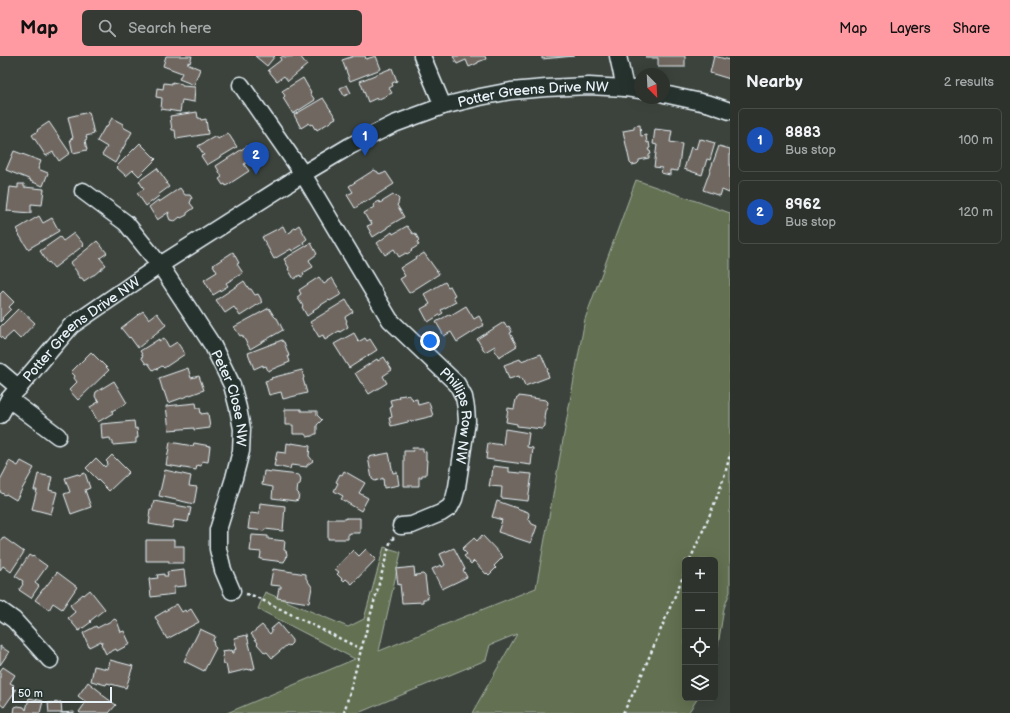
<!DOCTYPE html>
<meta charset="utf-8">
<style>
:root{--surface:#2d322d;--page:#353a35;--text:#f1f3f6;--muted:#a7aaaa;--line:#484d49;--accent:#ff9aa2}
body{margin:0;font-family:"Balsamiq Sans",sans-serif;background:var(--page);color:var(--text)}
.controls{position:absolute;right:12px;bottom:12px;display:grid;overflow:hidden;border-radius:6px;box-shadow:0 4px 16px #0002}
.controls button{width:36px;height:36px;display:grid;place-items:center;padding:0;border:0;border-bottom:1px solid var(--line);background:var(--surface);color:var(--text);font:20px sans-serif}
.compass{position:absolute;left:634px;top:12px;width:36px;height:36px;border-radius:50%;background:var(--surface);box-shadow:0 4px 16px #0002;rotate:156deg}
.scale{position:absolute;left:12px;bottom:10px;width:100px;box-sizing:border-box;padding-left:4px;border:2px solid #e8f1f8;border-top:0;font-size:11px;line-height:14px;white-space:nowrap;color:#e8f1f8;-webkit-text-stroke:3px #26332d;paint-order:stroke}
.you{position:absolute;left:430px;top:285px;width:14px;height:14px;margin:-10px;border:3px solid #fff;border-radius:50%;background:#1a73e8;box-shadow:0 0 0 6px #1a73e833}
.badge{display:grid;place-items:center;width:26px;height:26px;border-radius:50%;background:var(--accent);color:#fff;font-size:13px;font-weight:700}
.pin{position:absolute;translate:-50% -33px;filter:drop-shadow(0 1px 2px #0008)}
.pin::after{content:'';position:absolute;top:21px;width:14px;height:12px;background:inherit;clip-path:polygon(0 0,100% 0,50% 100%)}
.list{margin:0;padding:0;list-style:none}
h2{display:flex;justify-content:space-between;align-items:center;height:52px;margin:0;padding:0 16px;font-size:17px}
h2 small{font-size:13px;font-weight:400;color:var(--muted)}
.list li{display:grid;grid-template-columns:26px 1fr auto;gap:12px;align-items:center;box-sizing:border-box;height:64px;margin:0 8px 8px;padding:0 8px;border:1px solid var(--line);border-radius:6px}
.list b{display:block;font-size:15px;white-space:nowrap}
.list p{margin:0;font-size:13px;white-space:nowrap;color:var(--muted)}
.list em{font-size:13px;font-style:normal;color:var(--muted)}
.icon{flex:none;width:22px;height:22px;fill:none;stroke:currentColor;stroke-width:2;stroke-linecap:round;stroke-linejoin:round}
.map{position:relative;flex:none;width:730px;height:657px;overflow:hidden}
header{display:flex;align-items:center;gap:24px;box-sizing:border-box;height:56px;padding:0 20px;background:var(--accent);color:#111}
header strong{font-size:19px}
nav{display:flex;gap:22px;margin-inline-start:auto;font-size:14px}
.search{width:280px;height:36px;background:var(--page);display:flex;align-items:center;gap:10px;box-sizing:border-box;padding:0 14px;border-radius:6px;color:var(--muted);font-size:15px}
main{display:flex}
aside{flex:1;background:var(--surface)}
.map>svg:first-child{display:block}
</style>
<header>
<strong>Map</strong>
<div class="search"><svg class="icon" aria-label="search" viewBox="0 0 24 24"><circle cx="10" cy="10" r="6"/><path d="M15 15l6 6"/></svg>Search here</div>
<nav><a>Map</a><a>Layers</a><a>Share</a></nav>
</header>
<main>
<div class="map">
<svg width="730" height="657" viewBox="0 0 730 657">
<rect width="100%" height="100%" fill="#3c433c"/>
<filter id="ink" filterUnits="userSpaceOnUse"><feTurbulence type="fractalNoise" baseFrequency=".025" numOctaves="2"/><feDisplacementMap in="SourceGraphic" scale="8" xChannelSelector="R" yChannelSelector="G"/><feConvolveMatrix kernelMatrix="1 2 1 2 8 2 1 2 1" color-interpolation-filters="sRGB"/></filter>
<g filter="url(#ink)">
<!-- green -->
<path fill="#637051" stroke="#a6b0a4" d="M636,124L730,157V536L724,552L715,608V504H685V642H698L688,657H472L517,578L490,589L486,604L358,657H227L355,603L258,553L265,536L348,571L364,563L384,491L401,496L379,595L536,532L585,263Z"/>
<!-- building -->
<path fill="#706860" stroke="#e8f1f8" d="M166,0H192L190,7L188,6V8L200,13L194,29L179,23L182,17L163,10Z
M255,0H275L267,10Z
M283,0L285,1L300,0L307,9L288,25L284,20L277,25L268,14L281,4L280,2Z
M354,0H365L366,3L376,0L381,13L350,25L342,4Z
M453,0H485L486,3L478,6V7L469,11L466,4L457,8Z
M542,0H574L542,3Z
M646,0H685V11H658V2H646Z
M714,0L730,4V23L710,17Z
M392,12L397,25L392,27L393,30L389,32L392,37L377,44V42L368,46L360,25Z
M303,22L311,36L310,37L315,44L293,58L283,42L285,40L282,35Z
M172,26L182,28V30L195,31L194,46L182,44L180,56L161,53L162,42L156,41L157,32L163,33L164,27L172,28Z
M347,29L351,37L344,40L340,32Z
M323,42L336,62L332,64V65L317,74L316,72L315,73L312,68L310,69L309,67L301,72L294,59Z
M89,56L94,78L86,80L87,83L85,84L87,94L73,97L70,83L73,82L68,61Z
M197,56L198,62H200L201,64L206,63L208,78L176,83L175,74H172L170,60Z
M112,62L123,68V71L132,76L115,107L102,99L107,91L97,85L105,71L106,72Z
M49,66L70,97L59,105L53,96L46,100L32,79L38,75L37,74Z
M640,69L641,80L646,79L647,87L649,86L650,92L648,93L649,95H650L651,98L649,99V102L639,104V106L637,108L632,109L630,107L623,75L634,73V70Z
M655,73L672,75L670,86L682,88L678,115L670,114V119L661,117L662,112L654,111L657,89L653,88Z
M228,77L237,91L207,109L201,100L204,99L198,90L216,80L218,83Z
M699,83L701,84V83L715,87L710,104L707,103L702,119L684,113L691,91L696,93Z
M140,87L156,103L139,120L133,114L126,120L116,111Z
M247,90L254,102L244,108L249,115L226,130L225,128L223,129L219,123L222,121L216,110Z
M719,90L730,93V133L729,137L722,134L720,140L703,134Z
M14,95L41,105L38,113L48,117L43,130L30,125L31,124L6,114Z
M157,112L167,126L166,127L169,131L158,139L159,140L146,150L137,137L144,133L139,125Z
M374,114L378,116V117L382,118L386,116L394,128L364,147V146L355,152L347,139L353,136L349,130Z
M18,128H24V131L44,133L42,149L31,148V157L7,155L10,131L18,132Z
M180,132L185,139H190L192,142L190,147L194,152L187,157V159L181,162L180,161L175,165L170,164L168,159L169,156L157,164L149,151L158,144L159,146Z
M393,139L396,140L399,143L398,148L397,149L404,161L387,171V172L373,181L367,170L372,168L370,165L369,166L364,157L374,151L373,149L379,145L380,147Z
M39,160L43,167L52,162L59,175L28,193L18,177L19,176L17,173Z
M299,169L307,183L303,186L304,188L292,195L291,193L274,203L262,181L283,170L287,178L292,175V174Z
M407,170L413,178L415,177L419,184L417,186L419,189L411,194L412,195L407,198L406,197L399,201L394,193L385,199L377,187L392,176L393,178Z
M74,177L84,189L54,212L49,206L48,207L40,195L60,181L63,185Z
M97,185L107,197L100,202L106,209L94,219H93L84,225L82,222H80L77,218V216L70,207Z
M311,187L317,198L309,204L313,211L303,217L304,219L301,221L300,219L294,223L288,213L289,212L284,203Z
M233,196L239,207L237,208L243,217L226,227L228,230L213,239L204,224L217,216L213,209Z
M424,197L439,218L409,237L400,223L405,220L400,212Z
M319,221L324,228L327,226V225L332,222L342,238L330,245L329,244L313,254L314,255L307,260L302,251L303,250L297,241L301,238L299,234Z
M244,225L249,233H251L255,239L258,238L261,243V245L262,246L240,260L234,251L225,257L216,244Z
M445,226L448,231L450,230L455,239L453,240L456,246L441,254L443,257L428,266L421,253L430,248L424,238Z
M3,235L14,246L9,251L11,253L2,262L3,263L0,266V238Z
M346,244L353,256L345,261L347,265L346,266L348,271L340,276L339,275L325,284L323,279L319,281L310,266Z
M466,250L474,263L479,260L484,269L457,286L451,276L444,280L436,266L450,258L451,259Z
M19,252L35,267L20,283L13,276L4,284L0,280V271Z
M269,252L274,260L276,262H277L283,274L250,293L242,279L240,280L234,271Z
M143,255L149,263L157,257L166,269L138,292L130,281L129,282L121,272Z
M504,266L507,271L509,270L512,276L510,277L517,290L499,301L494,293L496,292L495,290L485,296L477,283Z
M354,277L358,284L357,285L358,286L365,282L367,285L370,283L377,294L349,312L334,288Z
M164,282L169,291L177,286L185,298L164,312L162,310L157,313L156,312L153,314L148,307L146,308L141,301L143,300L140,295L159,283V285Z
M282,284L283,286H284L289,300H288L290,306L268,315L266,310L263,311V309L254,313L248,297Z
M91,296L109,314L78,344L69,334L77,326L74,322L75,320L71,316Z
M541,298L548,314L547,315L549,321L525,330L522,322L520,323L519,320L509,323L504,309L520,303L521,305Z
M384,301L392,314L383,320L387,327L369,338L362,327H361L355,317L377,303L378,305Z
M188,312L191,322L199,320L204,334L168,347L164,335H163L159,322Z
M302,314L304,322L303,323L307,337L283,343L281,336L269,339L265,325L272,323L271,322Z
M114,325L127,347L112,355L113,357L98,366L90,351L100,345L97,344L95,340L96,336Z
M405,339V340L408,339L413,343L412,344L417,343L418,349L429,346L433,360L391,370L389,362L392,361L390,352L392,351L390,344L399,342L398,340Z
M519,340L546,344L548,346L547,352L545,355L544,362L545,364V370L542,373L517,370V368L506,366L508,352L514,353L516,343L519,341Z
M196,347L197,352H200L201,358L208,357L210,372L194,374V372L169,374L166,350Z
M285,353H301V355H317V359L322,364L317,369V378H315L312,380L307,381L305,378H293V369H285Z
M134,365L135,373L137,372L138,382H136V387L113,389V385L111,386L110,382L102,383L101,368Z
M505,373L529,377L527,391L533,392L531,409L486,403L488,387L503,389Z
M170,386L193,390L194,387L210,390L208,406L202,405L201,410L197,409L196,414L166,409Z
M287,387L291,388V387L310,390L309,400L313,405L307,409V411L291,409L290,413L274,410L277,396L286,397Z
M412,392H423V395L426,396V404H427L426,419H422V421H419V430H404V395H413Z
M389,397L393,417L397,416L399,429L384,432L383,422L381,423L375,425L372,423L368,401Z
M112,399L129,416L109,435L86,412L96,402L105,411L108,407L106,405Z
M9,405L18,410L21,405L34,412L16,444L6,438L5,439L0,436V424L8,409H7Z
M493,410L509,412V416L532,418L528,445L501,442L502,431L489,430L491,420H492Z
M165,414L191,420L189,430L197,431L194,448L159,440Z
M264,415L299,419L301,423L300,428L298,429L297,436L299,438L298,444L295,445L272,442L273,431L262,429Z
M344,415L365,427L359,437L368,442L361,455L341,443L343,440L334,435L338,427L336,426L340,418L342,419Z
M85,417L90,432L85,434L91,451L71,458L64,438L70,436L65,422L78,418L79,419Z
M38,418L52,421L49,434L57,436L51,458L32,453L37,434H34Z
M154,445L191,452L188,466L174,464L172,472L149,468L150,462L149,461L150,453H152Z
M497,445L528,456L529,458L528,463H529L532,468L537,470L531,487L498,476L502,464L492,461Z
M260,447L285,450L283,475L265,473L264,475L248,473L250,457L259,458Z
M346,462H360V477H350V478H348V483H328V463H346Z
M252,479L268,480V483L285,485L284,494L286,495L287,498L286,503L285,504L284,506L260,503L261,496L250,495Z
M482,479L503,501L494,510L496,512L489,519L487,517L486,518L474,505L471,508L464,500L467,498L462,493L474,482L477,485Z
M3,481L24,496L11,516L3,510L0,514V485Z
M146,484H174V490H184V507H169V505H146Z
M454,492L465,513L463,514L467,521L442,533L432,513L441,509L442,511L445,509L440,498Z
M366,493L376,503L352,528L346,523L344,525L337,518L339,516L335,513L353,494L359,500Z
M29,499L32,501L33,500L47,510L35,527L39,530L31,542L19,534L23,528L22,527L23,525L15,520Z
M414,511L415,521L416,519L423,518L425,520L428,543H423V546L402,547L400,528L398,529L396,513Z
M273,513L306,518V522L312,531L309,547L277,542L279,532H281V530L270,529Z
M184,514L186,530L174,531V538L151,541L149,523L158,522L157,519L164,518V520H168L167,516Z
M57,516L77,531L62,553L53,547L49,554L35,544L43,533H44Z
M90,534L105,553L90,565L91,566L79,575L68,562L75,556L70,549L83,538L84,539Z
M177,548L182,556L185,554L186,556L191,553L199,566L167,583L155,561Z
M115,563L117,565L121,576L124,575L130,588L117,595L116,593L106,598L101,588L102,587L101,585L89,591L83,577L96,570L97,572Z
M278,567L292,584V587L289,590L287,589L272,602L267,596L265,597L257,588L258,587L251,578L262,569L270,578L272,575L271,573Z
M200,573L215,580L213,584L214,590L216,592L204,615L184,605Z
M247,579L255,612L253,613L249,614L248,613L228,618L226,608H224L222,600L223,599L222,595L229,594L230,595L232,594L233,597H234V594L237,593L234,582Z
M0,590L9,596L0,609Z
M110,604L133,610L126,632L107,627L106,629L91,625L94,610L108,613Z
M3,611L15,619L10,627L14,629L12,632L16,634L4,651L0,648V615Z
M88,626L102,637L101,638L116,649L109,657H80L79,656L86,646L78,640Z
M29,642L43,645L40,657H14L15,651L18,650L24,651L26,654Z
M61,646L62,657L74,656V657H49L48,647Z"/>
<g fill="none" stroke-linecap="round" stroke-linejoin="round">
<defs>
<g id="minor">
<path d="M422,0L443,50"/>
<path d="M618,0L625,32"/>
<path id="s1" d="M241,29L303,118L390,264L457,328L464,341L466,352L467,365L457,431L454,443L450,451L441,457L412,469L401,470"/>
<path d="M664,38L710,48L730,55"/>
<path id="s2" d="M83,135L126,167L160,209L213,290L232,329L238,352L242,373L241,395L234,422L218,474V493L223,514L232,535"/>
<path d="M0,316L19,332"/>
<path d="M9,343L58,380"/>
<path id="s3" d="M0,359L9,343L71,270L160,209L303,118L350,90L394,68L443,50L480,41L511,35L546,32L589,30L625,32L640,34"/>
<path d="M0,554L14,564L50,604"/>
</g>
</defs>
<!-- minor casing -->
<use href="#minor" stroke="#e8f1f8" stroke-width="19"/>
<!-- path -->
<path stroke="#e8f1f8" stroke-width="2.5" stroke-dasharray="3 3" stroke-linecap="butt" d="M690,504C705,469 722,435 730,398
M246,538L254,540L361,593
M344,657L390,487L394,481
M623,657L637,630L685,516"/>
<!-- minor -->
<use href="#minor" stroke="#26332d" stroke-width="16"/>
</g>
</g>
<g text-anchor="middle" dominant-baseline="central" stroke-width="3" stroke-linejoin="round" paint-order="stroke">
<!-- street labels -->
<g font-size="14" fill="#e8f1f8" stroke="#26332d">
<text stroke="none"><textPath href="#s3" startOffset="639">Potter Greens Drive NW</textPath></text>
<text stroke="none"><textPath href="#s3" startOffset="120">Potter Greens Drive NW</textPath></text>
<text stroke="none"><textPath href="#s2" startOffset="260">Peter Close NW</textPath></text>
<text stroke="none"><textPath href="#s1" startOffset="402">Phillips Row NW</textPath></text>
</g>
</g>
</svg>
<div class="controls">
<button>+</button>
<button>−</button>
<button><svg class="icon" aria-label="locate" viewBox="0 0 24 24"><circle cx="12" cy="12" r="6"/><path d="M12 2v4M12 18v4M2 12h4M18 12h4"/></svg></button>
<button><svg class="icon" aria-label="layers" viewBox="0 0 24 24"><path d="M12 4l9 5-9 5-9-5zM3 14l9 5 9-5"/></svg></button>
</div>
<svg class="compass" viewBox="-18 -18 36 36"><path d="M0-13l5 13h-10z" fill="#e53935"/><path d="M0 13l5-13h-10z" fill="#a7aaaa"/></svg>
<div class="scale">50 m</div>
<div class="you"></div>
<div class="pin badge" style="left:365px;top:100px;background:#1a4fb4">1</div>
<div class="pin badge" style="left:256px;top:119px;background:#1a4fb4">2</div>
</div>
<aside>
<h2>Nearby<small>2 results</small></h2>
<ul class="list">
<li><span class="badge" style="background:#1a4fb4">1</span><div><b>8883</b><p>Bus stop</p></div><em>100 m</em></li>
<li><span class="badge" style="background:#1a4fb4">2</span><div><b>8962</b><p>Bus stop</p></div><em>120 m</em></li>
</ul>
</aside>
</main>
